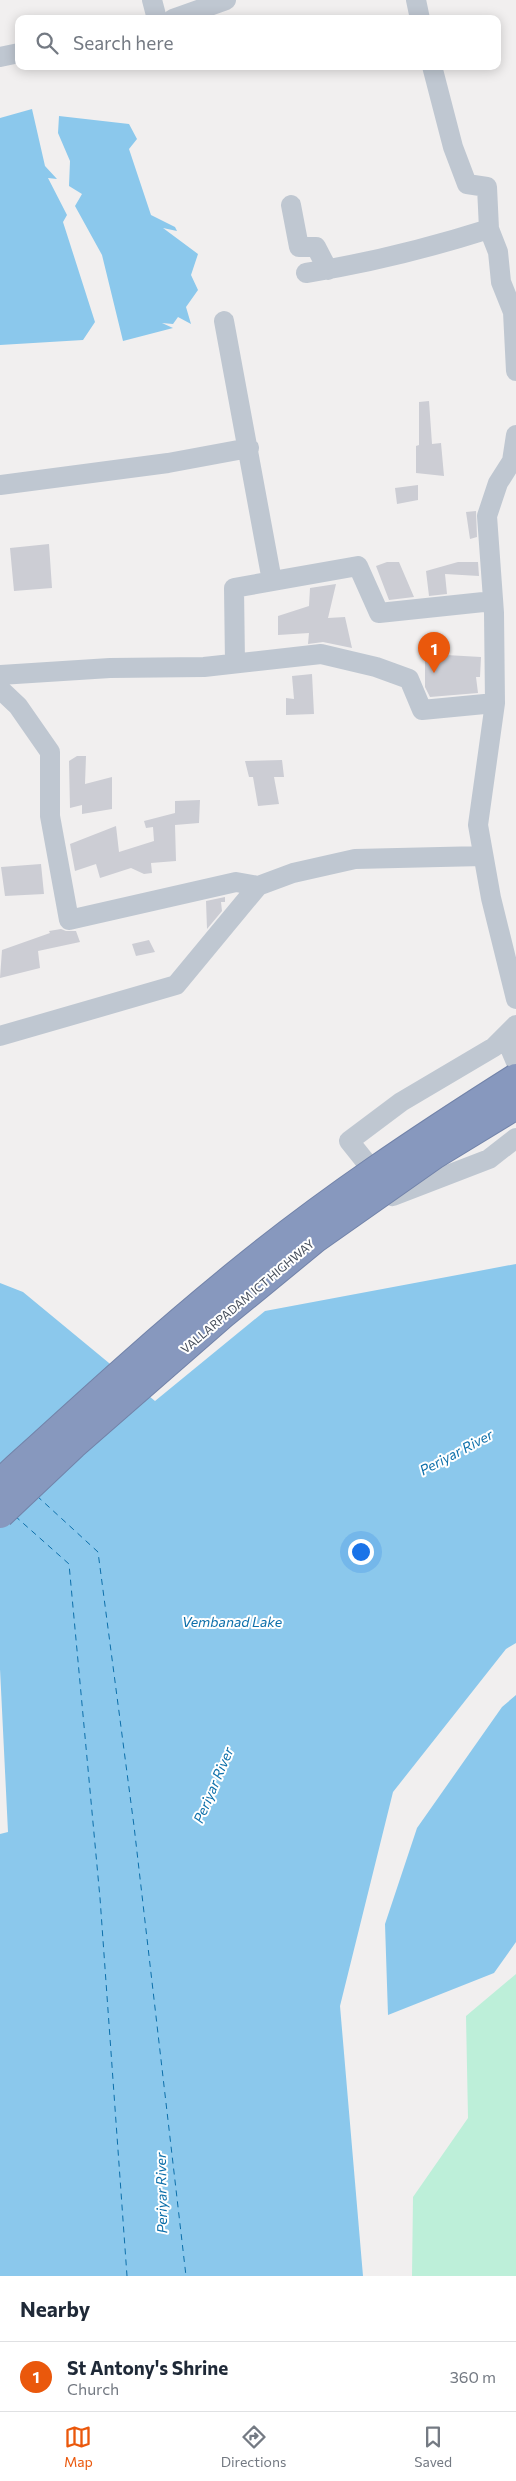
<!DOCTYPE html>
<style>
:root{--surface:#fff;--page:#f6f6f7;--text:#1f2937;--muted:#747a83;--line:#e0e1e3;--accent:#ea580c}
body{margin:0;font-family:Commissioner,sans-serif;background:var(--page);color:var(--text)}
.you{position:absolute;left:360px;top:1551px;width:18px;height:18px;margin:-12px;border:4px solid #fff;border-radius:50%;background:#1a73e8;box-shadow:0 0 0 8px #1a73e833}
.badge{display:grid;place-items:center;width:32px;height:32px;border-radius:50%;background:var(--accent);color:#fff;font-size:16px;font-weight:700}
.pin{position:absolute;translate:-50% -41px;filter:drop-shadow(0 1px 2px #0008)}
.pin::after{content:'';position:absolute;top:26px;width:18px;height:15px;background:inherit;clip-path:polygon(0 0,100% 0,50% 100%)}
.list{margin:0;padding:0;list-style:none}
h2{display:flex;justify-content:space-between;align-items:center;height:65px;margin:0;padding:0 20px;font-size:21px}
h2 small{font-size:16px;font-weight:400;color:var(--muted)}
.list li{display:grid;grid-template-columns:32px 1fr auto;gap:15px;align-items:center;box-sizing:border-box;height:70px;padding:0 20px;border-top:1px solid var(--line)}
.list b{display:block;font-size:19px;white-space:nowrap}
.list p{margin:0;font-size:16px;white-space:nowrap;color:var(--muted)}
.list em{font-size:16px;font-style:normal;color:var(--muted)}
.icon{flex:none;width:28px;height:28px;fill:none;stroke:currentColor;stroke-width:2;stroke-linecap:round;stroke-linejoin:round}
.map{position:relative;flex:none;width:516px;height:2276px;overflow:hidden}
.search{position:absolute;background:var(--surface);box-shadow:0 2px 12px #0003;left:15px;right:15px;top:15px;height:55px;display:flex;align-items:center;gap:12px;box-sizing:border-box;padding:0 18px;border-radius:10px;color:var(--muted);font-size:19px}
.sheet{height:135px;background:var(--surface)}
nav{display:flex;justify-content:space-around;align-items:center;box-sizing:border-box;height:70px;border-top:1px solid var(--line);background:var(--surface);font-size:14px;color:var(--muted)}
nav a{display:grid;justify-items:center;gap:2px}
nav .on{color:var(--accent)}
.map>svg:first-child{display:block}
</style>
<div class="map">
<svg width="516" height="2276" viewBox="0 0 516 2276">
<rect width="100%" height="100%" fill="#f1efef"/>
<!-- green -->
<path fill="#bdefd9" d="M516,1974V2276H412L413,2197L468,2118L466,2016Z"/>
<!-- water -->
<path fill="#8bc8ec" d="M32,109L45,166L57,179L48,178L67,215L63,222L95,322L83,340L0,345V118Z
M59,116L129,124L137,139L129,149L151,215L175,227L177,231L163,228L198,254L191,275L198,290L186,307L191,324L178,317L173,324L162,323L173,328L123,341L102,255L75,206L82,194L69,186L70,161L58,133Z
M516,1264V1643L506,1649L393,1792L340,2006L363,2276H0V1834L8,1832L0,1669V1283L23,1292L155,1401L265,1311Z
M516,1695V1942L494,1973L388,2015L385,1924L417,1828L502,1707Z"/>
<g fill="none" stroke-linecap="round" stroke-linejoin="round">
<!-- ferry -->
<path stroke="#0c6faa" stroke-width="1" stroke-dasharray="6 5" stroke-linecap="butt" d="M37,1496L98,1552L134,1826L186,2276
M15,1516L69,1564L100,1898L127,2276"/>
</g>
<!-- building -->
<path fill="#cccdd4" d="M429,401L432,444L441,443L444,476L416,473V446L419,445V402Z
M418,485V500L397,504L395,488Z
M476,511L477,537L470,539L466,512Z
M49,544L52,588L14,591L10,548Z
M387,562H399L414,597L389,600L376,566Z
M458,562H478L479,576L445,574L447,594L429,596L426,571Z
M336,584L328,618L345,617L352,648L323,642L308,644L309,633L278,635V616L309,606L310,588Z
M446,643V655L481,657L480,677H476L478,693L430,697L425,687V659H432L430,647Z
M312,674L314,714L286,715V698L294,699L292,676Z
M77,756H86L85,784L112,777V809L82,814V805L70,808L69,761Z
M282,760L284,777H274L279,804L258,806L253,777H249L245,761Z
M200,800L199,823L175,825L176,861L151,863L152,873L144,874L131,868L100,878L96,864L75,871L70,844L116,826L119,852L154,841L153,827L146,828L144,821L175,813V801Z
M41,864L44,894L5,896L1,867Z
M225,897V902H221L222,911L207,929L206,901Z
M61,929L66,931H76L80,942L38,951L40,968L0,978L2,950L50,933L49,931Z
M149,940L155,952L136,956L132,944Z"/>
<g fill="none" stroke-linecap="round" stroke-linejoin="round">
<!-- minor -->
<path stroke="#bfc7d1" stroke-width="20" d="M152,0L157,19
M416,0L420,19
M173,19L226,0
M0,57L19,53
M432,66L453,147L467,184L487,187L489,229L498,252L501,282L513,312L516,371
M291,205L299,247H316L328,270
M306,273C369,263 429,248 489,229
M224,321L272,581
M516,435L512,461L498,483L487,516L494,613L495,703L478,825L491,898L516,999
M0,485L168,463L249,448
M235,663L234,588L358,566L379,613L493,601
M0,675L110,668L204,667L321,654L376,667L409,679L422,710L495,703
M0,689L18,706L50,752V816L69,920L236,882L258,886
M516,1025L494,1047L401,1102L349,1141L393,1196L489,1159L516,1138
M0,1036L176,985L258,886L293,873L355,859L483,856
M505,1036L516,1062"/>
<defs>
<path id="highway-bridge" d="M0,1483C79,1411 158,1338 241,1271C328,1200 421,1138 516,1078
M0,1514L73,1445L222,1315L316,1238L434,1155L516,1105"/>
</defs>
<!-- highway-bridge casing -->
<use href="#highway-bridge" stroke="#7283a9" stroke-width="30" stroke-linecap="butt"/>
<!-- highway-bridge -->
<use href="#highway-bridge" stroke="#8798be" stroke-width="28"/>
</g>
<g text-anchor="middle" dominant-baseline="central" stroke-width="4" stroke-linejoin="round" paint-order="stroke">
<!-- street labels -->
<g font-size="12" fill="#474f5c" stroke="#fff">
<text transform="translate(247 1296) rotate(-40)">VALLARPADAM ICT HIGHWAY</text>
</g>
<!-- water labels -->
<g font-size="14" font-style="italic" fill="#0c6faa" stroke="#fff">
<text transform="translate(456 1452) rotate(-28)">Periyar River</text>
<text x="232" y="1621">Vembanad Lake</text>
<text transform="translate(213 1785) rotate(-67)">Periyar River</text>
<text transform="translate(161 2193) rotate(-91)">Periyar River</text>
</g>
</g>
</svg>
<div class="you"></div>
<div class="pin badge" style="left:434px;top:673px">1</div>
<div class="search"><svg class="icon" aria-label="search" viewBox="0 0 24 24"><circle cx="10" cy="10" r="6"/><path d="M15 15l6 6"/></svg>Search here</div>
</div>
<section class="sheet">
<h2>Nearby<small></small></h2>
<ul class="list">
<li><span class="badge">1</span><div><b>St Antony's Shrine</b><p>Church</p></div><em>360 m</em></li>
</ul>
</section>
<nav>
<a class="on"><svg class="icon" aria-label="map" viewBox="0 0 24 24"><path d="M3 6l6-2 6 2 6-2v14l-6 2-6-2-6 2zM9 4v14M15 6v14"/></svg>Map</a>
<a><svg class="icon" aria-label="directions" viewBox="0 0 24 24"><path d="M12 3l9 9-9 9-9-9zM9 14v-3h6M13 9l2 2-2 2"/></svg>Directions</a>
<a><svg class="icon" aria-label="saved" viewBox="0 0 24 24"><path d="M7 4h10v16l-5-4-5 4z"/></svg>Saved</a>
</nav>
